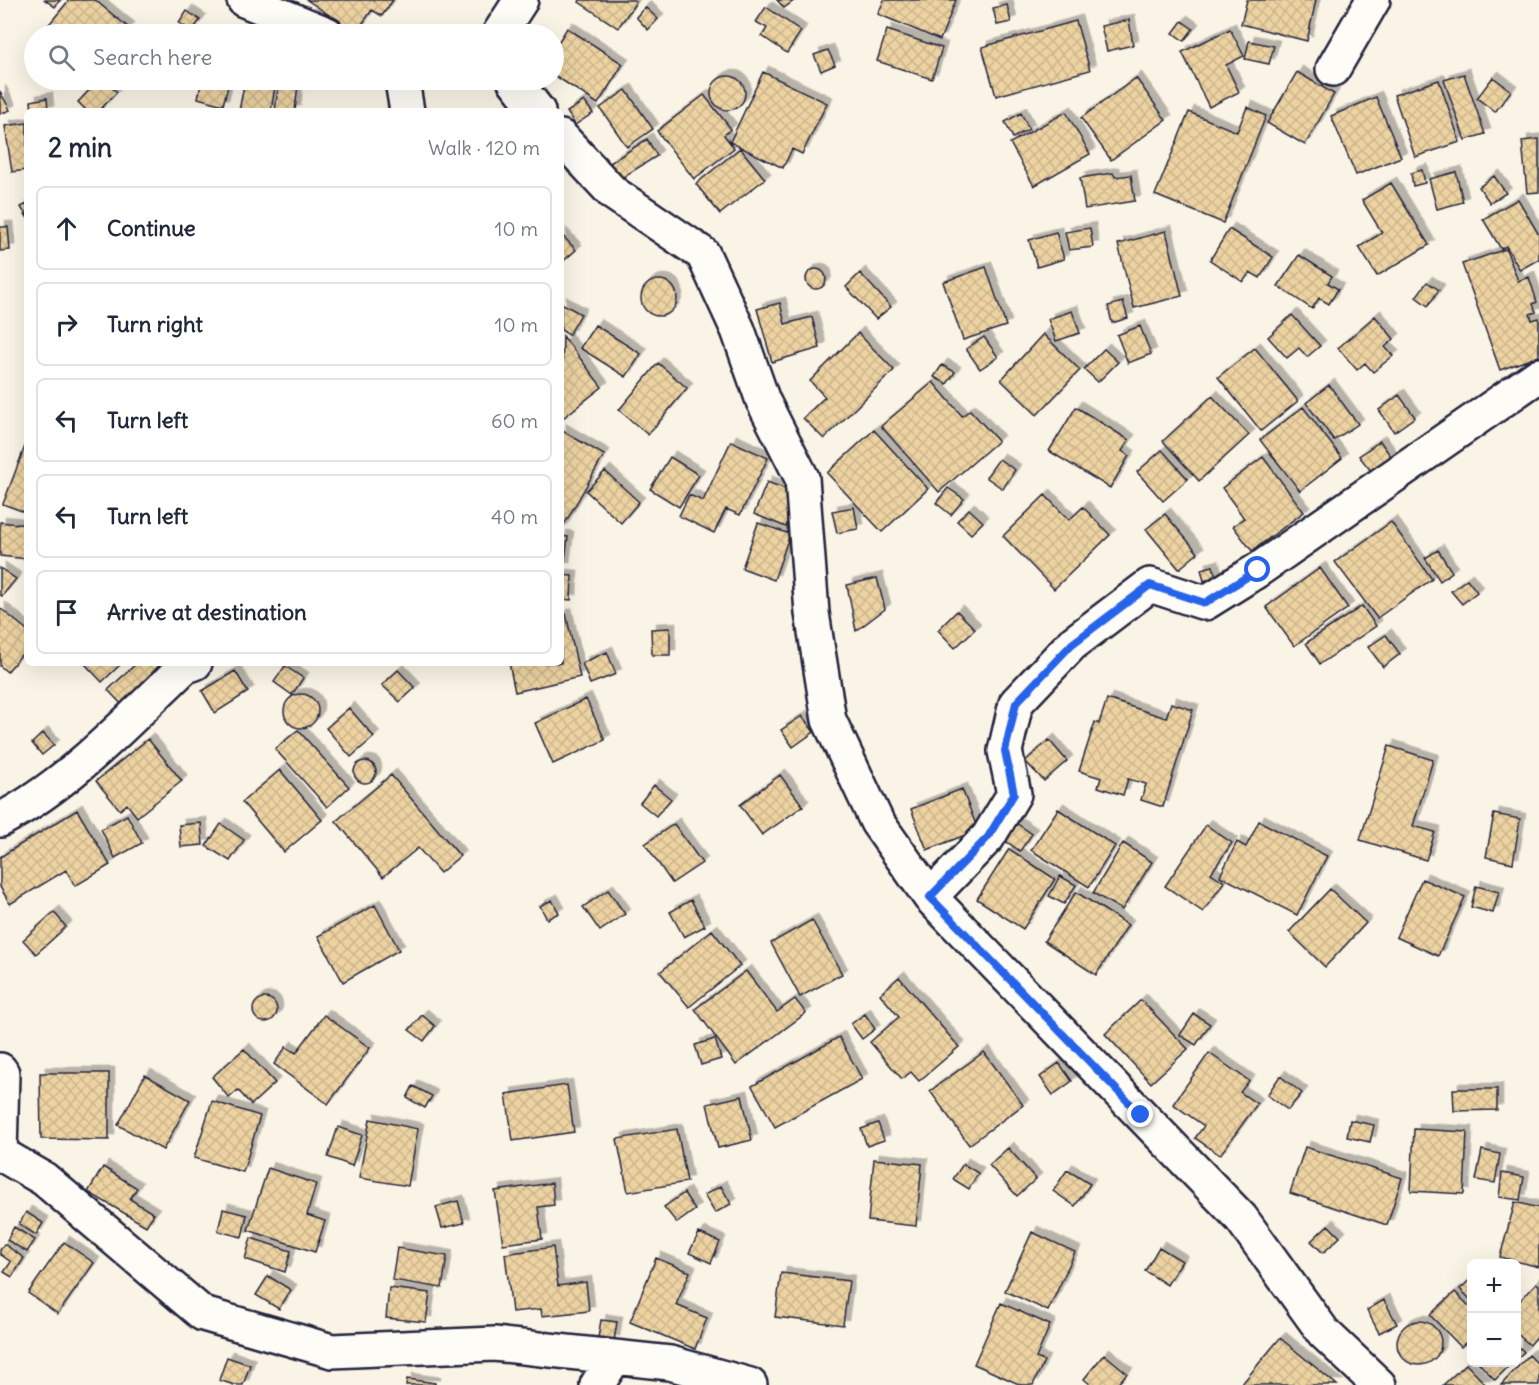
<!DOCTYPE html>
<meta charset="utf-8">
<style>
:root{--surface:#fff;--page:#f6f6f7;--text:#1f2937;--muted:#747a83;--line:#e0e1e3}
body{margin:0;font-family:Delius,sans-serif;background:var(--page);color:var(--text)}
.controls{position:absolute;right:18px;bottom:18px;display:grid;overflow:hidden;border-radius:9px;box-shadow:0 6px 24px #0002}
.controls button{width:54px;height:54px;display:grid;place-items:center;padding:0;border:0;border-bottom:2px solid var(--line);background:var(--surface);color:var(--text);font:30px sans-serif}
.stop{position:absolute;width:18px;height:18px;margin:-14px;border:4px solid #2563eb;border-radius:50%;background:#fff}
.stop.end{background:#2563eb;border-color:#fff;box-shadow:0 2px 6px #0008}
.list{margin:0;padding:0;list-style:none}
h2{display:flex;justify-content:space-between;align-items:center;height:78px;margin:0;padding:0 24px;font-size:26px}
h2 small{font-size:20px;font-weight:400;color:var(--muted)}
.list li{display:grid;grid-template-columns:39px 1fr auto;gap:18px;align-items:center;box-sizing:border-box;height:84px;margin:0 12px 12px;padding:0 12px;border:2px solid var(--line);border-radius:9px}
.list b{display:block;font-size:22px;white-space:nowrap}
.list em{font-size:20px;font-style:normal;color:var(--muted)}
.icon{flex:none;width:33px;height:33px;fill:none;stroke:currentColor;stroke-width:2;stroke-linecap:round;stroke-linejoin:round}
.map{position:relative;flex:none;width:1539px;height:1385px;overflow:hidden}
.search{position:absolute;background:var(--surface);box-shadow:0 6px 24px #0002;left:24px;top:24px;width:540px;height:66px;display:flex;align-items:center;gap:15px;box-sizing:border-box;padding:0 21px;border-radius:33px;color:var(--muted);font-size:22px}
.panel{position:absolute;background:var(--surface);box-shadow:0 6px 24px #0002;left:24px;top:108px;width:540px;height:558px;border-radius:9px}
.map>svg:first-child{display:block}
</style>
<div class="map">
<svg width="1539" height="1385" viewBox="0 0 1539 1385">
<defs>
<pattern id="building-cross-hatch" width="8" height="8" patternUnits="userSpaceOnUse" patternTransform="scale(1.5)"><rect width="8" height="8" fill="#edd3a2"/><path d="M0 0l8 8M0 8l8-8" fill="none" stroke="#cbb58c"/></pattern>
<filter id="shadow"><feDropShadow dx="5.5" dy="-5.5" stdDeviation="0" flood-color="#0004"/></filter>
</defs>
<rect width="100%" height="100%" fill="#faf4e6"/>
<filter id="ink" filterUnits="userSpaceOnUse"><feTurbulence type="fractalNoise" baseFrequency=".0167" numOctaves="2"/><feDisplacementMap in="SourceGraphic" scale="12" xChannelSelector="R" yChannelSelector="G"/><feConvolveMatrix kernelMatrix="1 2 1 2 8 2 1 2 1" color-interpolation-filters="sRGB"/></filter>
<g filter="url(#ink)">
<!-- building -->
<path fill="url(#building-cross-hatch)" stroke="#22223b" stroke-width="1.5" filter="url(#shadow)" d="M45,0H60L55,7Z
M69,0H95L129,28L123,34H44L42,33Z
M307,0H393L382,16L372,10L356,33Z
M580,0H634L636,2L618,28L579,2Z
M777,0H795L784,8Z
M884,0H956L940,40L878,14Z
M1247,0H1316L1307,41L1241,24Z
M1007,5L1011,22L997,25L993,8Z
M645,7L658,19L648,30L636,17Z
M766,7L801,31L787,53L762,36L767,28L756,22Z
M187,11L200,20L192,31L179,23Z
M1129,20L1133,45L1107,51L1101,26Z
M1076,21L1090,70L996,96L982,47Z
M1182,21L1193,29L1184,41L1173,33Z
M567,28L623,64L598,104L554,75V49Z
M1230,29L1244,56L1226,65L1239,92L1209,107L1182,52Z
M887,30L942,48L932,79L877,61Z
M1249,41L1274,46L1269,64L1245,59Z
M828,50L835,65L821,71L814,55Z
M763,72L827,103L802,154L792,149L783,168L730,142Z
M1297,72L1334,94L1305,145L1267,123Z
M1464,74L1485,134L1465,140L1444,80Z
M711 93a17 17 0 1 1 34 0a17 17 0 1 1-34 0Z
M1493,77L1511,91L1495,112L1477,98Z
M1136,78L1166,120L1111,160L1081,118Z
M99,80H103L117,92L99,111H87L78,102Z
M202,80L229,82L223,105L198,98Z
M245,80H276L271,111H239Z
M1439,80L1460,142L1415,157L1394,95Z
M279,82L298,84L295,111H275Z
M626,90L653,129L627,147L600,108Z
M0,91L10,110L0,114Z
M704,95L731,129L724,135L734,148L694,179L657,131Z
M1376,97L1401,157L1356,175L1331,116Z
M47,98L48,111H32L31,101Z
M584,101L593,113L575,125L567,112Z
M1247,107L1266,116L1223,223L1155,195L1189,112L1237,132Z
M1066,112L1090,154L1034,186L1010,143Z
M1021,113L1029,129L1013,138L1005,122Z
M27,123V170L12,172L5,126Z
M647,139L657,156L620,179L610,163Z
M1539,139V192L1527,193L1522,141Z
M740,148L765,179L720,214L696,184Z
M1422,170L1425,183L1413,186L1411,173Z
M1456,172L1463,202L1437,209L1429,179Z
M1113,173L1115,177L1131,175L1135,201L1085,209L1080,178Z
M1494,176L1506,193L1490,203L1479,187Z
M1391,183L1429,245L1377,276L1359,247L1382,233L1362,200Z
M1518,199L1539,235V259L1520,270L1506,246L1501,249L1483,219Z
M27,204V217L21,207Z
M0,227H8L10,250L0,251Z
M1090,228L1093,247L1069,250L1065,232Z
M1229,229L1273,257L1260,278L1250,272L1243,282L1210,260Z
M1166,231L1182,296L1134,308L1118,244Z
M1056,232L1064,259L1037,267L1029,240Z
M561,234L576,250L561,263Z
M1506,249L1518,281L1529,277L1537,302L1533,304L1536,312L1530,314L1532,320L1539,318V356L1500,370L1462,264Z
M1299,255L1332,276L1328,283L1338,289L1329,304L1319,298L1312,309L1278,286Z
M986,267L1006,326L963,340L943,282Z
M806 279a10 10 0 1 1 20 0a10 10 0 1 1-20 0Z
M860,273L891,307L876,319L846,287Z
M641 298a18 18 0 1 1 36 0a18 18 0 1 1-36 0Z
M1427,282L1439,290L1428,306L1416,297Z
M1123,302L1128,318L1112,323L1108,306Z
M561,303L581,314L569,335L561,330Z
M780,303L785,324L812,317L820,348L772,362L757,309Z
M1072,311L1080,333L1056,341L1048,319Z
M1292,315L1320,346L1307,357L1299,348L1287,358L1268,337Z
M1375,316L1394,339L1385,347L1393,356L1373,372L1365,363L1357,370L1338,348Z
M595,325L641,354L626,377L580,348Z
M1140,326L1151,354L1128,363L1117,335Z
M858,333L894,370L824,439L803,418L825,397L810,381Z
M1043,334L1080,370L1037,415L1001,380Z
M563,336L602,387L563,418L561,416Z
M984,337L998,357L980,369L966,349Z
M1255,348L1298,401L1261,431L1218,377Z
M1104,349L1118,362L1098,382L1084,369Z
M658,363L687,388L648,435L619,410Z
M942,365L955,372L947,384L934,377Z
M933,382L962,416L970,410L998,441L939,492L881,426Z
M1329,385L1358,424L1334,440L1306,403Z
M1399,395L1415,417L1394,432L1379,410Z
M1212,396L1249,435L1199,481L1163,441Z
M1076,407L1129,440L1122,451L1129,456L1110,488L1049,451Z
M1303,407L1342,458L1300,491L1260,440Z
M561,430L604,455L561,530Z
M874,430L928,489L882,532L827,473Z
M27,441V513L3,504Z
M731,441L768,458L740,515L726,509L714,533L679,516L689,495L703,501Z
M1380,441L1395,462L1375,476L1359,456Z
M1162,450L1188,479L1163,501L1137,472Z
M670,457L699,475L679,507L650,489Z
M1263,457L1304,512L1252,551L1233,526L1244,518L1222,488Z
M999,459L1015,470L1003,489L986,477Z
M605,471L639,502L621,523L586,491Z
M767,482L799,494L786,527L754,514Z
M948,488L964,499L951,515L936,503Z
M1045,495L1069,520L1083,507L1110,535L1054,589L1003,536Z
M854,507L858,529L837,533L832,511Z
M969,509L983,522L971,534L957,521Z
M1165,514L1198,553L1179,569L1146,529Z
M0,522L27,525V559L0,556Z
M1391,522L1432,579L1377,618L1335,562Z
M758,523L790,534L774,580L742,568Z
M561,536L568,537L564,567H561Z
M1438,550L1452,572L1440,581L1425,558Z
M1213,566L1216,577L1204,581L1201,569Z
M0,568L16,579L2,596L0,595Z
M1320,568L1348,608L1294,646L1266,607Z
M561,575L572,576L571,600L561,599Z
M877,578L885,609L856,631L847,585Z
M1467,579L1477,592L1462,604L1451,591Z
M1362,606L1376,626L1320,664L1306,643Z
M0,608L27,630V648L7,672L0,666Z
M957,611L975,629L955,648L938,630Z
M566,614L580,677L515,692L509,663H561V616Z
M670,628V655H652L651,629Z
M1386,635L1400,654L1383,667L1368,647Z
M607,652L616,674L590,684L582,663Z
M84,663H122L102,682Z
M137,663H173L125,708L108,690Z
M285,666L303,678L292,695L274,682Z
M398,670L415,688L400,702L382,685Z
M235,671L248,692L215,713L202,691Z
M284 711a17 17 0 1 1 34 0a17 17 0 1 1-34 0Z
M586,699L605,740L553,764L535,723Z
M1107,699L1166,718L1171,703L1193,710L1163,807L1141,800L1146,784L1128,779L1123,795L1098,787L1101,778L1079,771L1095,722L1099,724Z
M349,708L374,737L351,757L326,728Z
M802,716L814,732L793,747L781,730Z
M298,730L349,787L327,807L275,749Z
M43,733L54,745L42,755L32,743Z
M148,739L182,781L137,817L127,804L120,810L96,781Z
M1049,740L1067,761L1044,781L1025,761Z
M1389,746L1433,760L1413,826L1435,832L1426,860L1360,840Z
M354 772a11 11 0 1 1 22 0a11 11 0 1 1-22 0Z
M280,770L322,820L284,852L242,802Z
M391,775L460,856L440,873L418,848L383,877L336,821Z
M780,775L803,806L762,835L740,805Z
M654,785L671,799L656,816L640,803Z
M962,789L978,830L927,850L911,809Z
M1058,809L1115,846L1089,887L1031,850Z
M77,810L110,865L75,886L66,870L10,904L0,887V857Z
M1494,814L1520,819L1513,863L1486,857Z
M127,815L142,843L115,858L101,829Z
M1259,821L1327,856L1297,915L1220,876L1237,842L1246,847Z
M201,823L203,845L181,847L179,825Z
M1016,823L1032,834L1020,851L1004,840Z
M221,824L244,840L230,861L206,846Z
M674,824L702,863L672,883L645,844Z
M1206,825L1232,843L1211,873L1224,882L1203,912L1165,886Z
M1123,843L1152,862L1122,910L1093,893Z
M1009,849L1055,879L1023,929L977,899Z
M1060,876L1076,885L1064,904L1049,896Z
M1422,879L1465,897L1438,956L1396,937Z
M1476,886L1499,892L1493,913L1471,907Z
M1330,889L1366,923L1325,967L1289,932Z
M608,890L625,914L600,931L583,907Z
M1076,892L1128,925L1096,975L1044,941Z
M552,900L559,913L547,919L540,906Z
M691,900L705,926L684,937L670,912Z
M375,905L399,950L343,982L318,936Z
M54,912L66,927L36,954L23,940Z
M812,920L842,974L800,997L771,943Z
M712,930L740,966L689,1007L660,972Z
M746,971L777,1012L795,999L806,1013L736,1065L695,1009Z
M899,977L959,1047L919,1081L911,1072L902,1079L870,1042L899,1017L880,994Z
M253 1010a12 12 0 1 1 24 0a12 12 0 1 1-24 0Z
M1141,1000L1188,1049L1151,1083L1105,1034Z
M865,1014L875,1029L862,1039L851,1024Z
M1194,1014L1210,1024L1196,1045L1180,1035Z
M324,1015L370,1048L328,1104L274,1064L286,1047L296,1053Z
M422,1015L435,1026L424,1041L409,1030Z
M839,1037L862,1079L775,1127L752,1086Z
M715,1039L721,1059L701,1065L695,1045Z
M244,1049L275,1083L251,1105L238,1090L229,1098L212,1077Z
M984,1052L1023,1105L969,1145L930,1091Z
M1209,1053L1249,1081L1240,1092L1257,1104L1220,1155L1195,1138L1204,1126L1173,1104Z
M1059,1063L1072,1081L1053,1095L1040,1077Z
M40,1073H109V1140L41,1139Z
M145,1075L190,1100L163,1150L118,1125Z
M1280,1076L1302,1093L1288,1110L1267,1095Z
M567,1085L574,1132L513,1141L506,1094Z
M413,1086L432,1096L425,1108L407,1098Z
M1453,1089H1497V1110L1454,1111Z
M742,1096L752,1140L718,1148L707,1104Z
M212,1101L260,1116L243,1172L194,1158Z
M370,1119L418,1129L408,1186L359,1178Z
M1350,1120L1374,1125L1370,1142L1347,1137Z
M878,1123L884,1140L867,1146L861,1129Z
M338,1127L362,1135L352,1166L328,1157Z
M677,1129L687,1182L628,1192L617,1139Z
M1414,1129L1467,1132L1464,1194L1411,1191Z
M1305,1147L1402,1178L1387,1225L1290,1193Z
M1008,1148L1036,1179L1017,1196L989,1165Z
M1482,1150L1500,1154L1495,1183L1476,1180Z
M874,1159L922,1164L916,1226L868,1221Z
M963,1164L978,1173L969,1189L953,1179Z
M103,1167L137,1188L130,1199L154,1214L146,1226L88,1192Z
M268,1168L316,1184L307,1215L325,1221L315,1252L248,1230Z
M1067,1170L1090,1184L1075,1206L1053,1191Z
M1502,1173L1524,1177L1520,1200L1499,1197Z
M552,1183L554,1205L538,1207L542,1239L503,1244L495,1191Z
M721,1186L731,1204L715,1213L704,1195Z
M684,1193L695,1210L677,1223L664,1207Z
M458,1201L464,1223L442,1228L436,1207Z
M1515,1202L1539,1208V1267L1500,1257Z
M223,1209L247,1215L242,1237L218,1231Z
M26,1212L43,1223L36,1235L19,1224Z
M1328,1225L1340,1237L1323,1253L1311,1241Z
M14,1227L35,1240L27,1252L7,1240Z
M1032,1232L1075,1252L1048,1311L1005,1291Z
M699,1233L720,1242L711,1263L689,1253Z
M251,1238L291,1251L285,1272L245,1259Z
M64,1242L94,1263L58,1314L28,1293Z
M4,1244L24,1258L12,1277L4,1272L11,1262L0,1254V1250Z
M553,1247L558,1286L586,1282L589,1311L542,1316L541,1309L512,1312L505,1254Z
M1159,1247L1182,1261L1167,1285L1145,1271Z
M397,1248L447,1256L442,1288L392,1280Z
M656,1258L690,1272L676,1305L707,1318L695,1349L630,1322Z
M781,1273L849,1281L843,1325L775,1317Z
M268,1276L291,1290L279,1309L256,1295Z
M1472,1278V1301L1460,1289Z
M1536,1283L1539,1285V1334L1530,1345L1516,1333V1305Z
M389,1288L430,1293L426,1322L386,1318Z
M1455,1292L1472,1309V1337L1461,1347L1430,1315Z
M1384,1300L1397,1324L1379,1333L1367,1310Z
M1001,1303L1050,1325L1036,1358L1044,1361L1033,1385H1021L974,1364Z
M601,1320L617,1322L614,1341L598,1338Z
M1397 1343a22 22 0 1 1 44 0a22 22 0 1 1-44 0Z
M1280,1338L1337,1385H1241Z
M1516,1344L1524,1352L1516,1359Z
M1104,1354L1127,1373L1117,1385H1091L1084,1379Z
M1529,1355L1539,1365V1385H1501Z
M227,1357L250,1365L243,1385H234L219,1380Z
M1478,1362H1513L1495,1380Z
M1466,1364L1486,1385H1443Z
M407,1379L435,1383V1385H406Z"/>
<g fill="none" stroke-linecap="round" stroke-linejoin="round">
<defs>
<path id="minor" d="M244,0L327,34
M499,34L521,0
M1333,69L1373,0
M514,80L538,111
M402,81L407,111
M561,137L613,193L703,254L738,330L763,401L802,478L812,613L829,720L877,822L930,897L1241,1218L1324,1333L1379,1385
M0,820C68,785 129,720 184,667L195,663
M930,897L988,837L1014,794L1005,751L1016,703L1072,644L1150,585L1205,603L1258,570L1539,375
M0,1070L2,1073L0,1155
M1,1154L44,1179L203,1314L332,1351L494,1344L670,1363L750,1385
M597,1385L615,1357"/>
</defs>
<!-- minor casing -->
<use href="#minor" stroke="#22223b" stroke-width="38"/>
<!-- minor -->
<use href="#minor" stroke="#fdfcf7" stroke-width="33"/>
</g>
</g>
<g fill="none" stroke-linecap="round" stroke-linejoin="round" filter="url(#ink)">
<!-- route -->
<path stroke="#2563eb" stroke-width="8" d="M1141,1115L930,897L988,837L1014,794L1005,751L1016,703L1072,644L1150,585L1205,603L1258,570"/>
</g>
</svg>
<div class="controls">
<button>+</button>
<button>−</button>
</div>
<div class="stop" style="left:1258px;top:570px"></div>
<div class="stop end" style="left:1141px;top:1115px"></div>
<div class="search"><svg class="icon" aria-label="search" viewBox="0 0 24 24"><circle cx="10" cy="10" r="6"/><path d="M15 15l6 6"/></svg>Search here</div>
<section class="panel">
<h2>2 min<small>Walk · 120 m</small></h2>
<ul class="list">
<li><svg class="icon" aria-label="ahead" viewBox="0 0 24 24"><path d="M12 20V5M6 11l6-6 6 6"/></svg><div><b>Continue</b></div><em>10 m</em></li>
<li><svg class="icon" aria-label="right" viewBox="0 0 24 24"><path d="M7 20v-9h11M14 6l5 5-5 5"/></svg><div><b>Turn right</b></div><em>10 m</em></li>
<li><svg class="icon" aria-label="left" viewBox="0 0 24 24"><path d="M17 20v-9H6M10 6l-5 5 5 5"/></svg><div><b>Turn left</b></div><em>60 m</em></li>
<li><svg class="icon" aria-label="left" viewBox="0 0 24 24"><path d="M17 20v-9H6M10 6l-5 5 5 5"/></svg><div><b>Turn left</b></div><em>40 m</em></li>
<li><svg class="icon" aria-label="arrive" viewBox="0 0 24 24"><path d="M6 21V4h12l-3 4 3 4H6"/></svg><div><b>Arrive at destination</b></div></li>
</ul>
</section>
</div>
